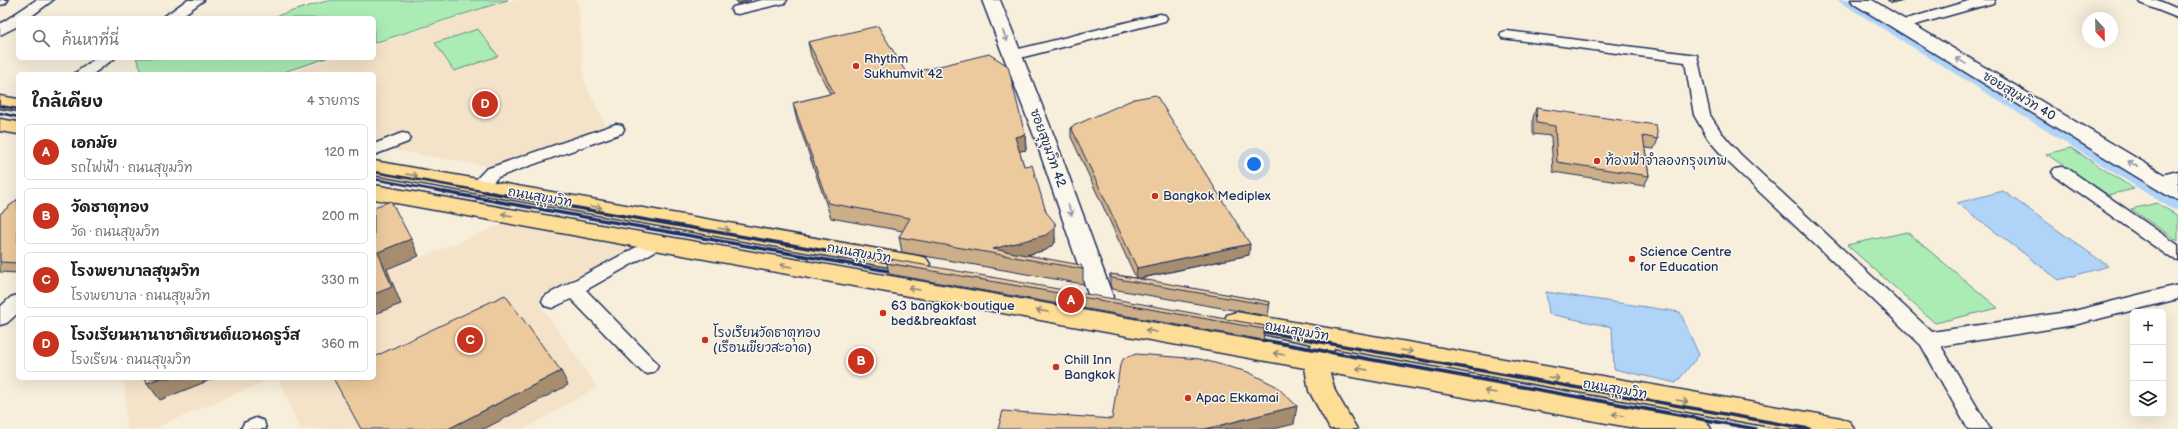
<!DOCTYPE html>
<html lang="th">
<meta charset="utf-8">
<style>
:root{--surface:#fff;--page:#f6f6f6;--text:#222;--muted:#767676;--line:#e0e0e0;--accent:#c8321e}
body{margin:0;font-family:"Balsamiq Sans","Playpen Sans Thai",sans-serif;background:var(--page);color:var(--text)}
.controls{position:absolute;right:12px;bottom:12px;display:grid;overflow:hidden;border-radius:6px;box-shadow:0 4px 16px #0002}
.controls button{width:36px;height:36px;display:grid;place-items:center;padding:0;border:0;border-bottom:1px solid var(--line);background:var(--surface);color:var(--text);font:20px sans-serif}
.compass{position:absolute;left:2082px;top:12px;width:36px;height:36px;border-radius:50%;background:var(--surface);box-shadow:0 4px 16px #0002;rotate:158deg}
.you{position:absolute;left:1254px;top:164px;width:14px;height:14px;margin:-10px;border:3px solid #fff;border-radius:50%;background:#1a73e8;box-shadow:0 0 0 6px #1a73e833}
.badge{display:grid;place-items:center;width:26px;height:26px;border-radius:50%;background:var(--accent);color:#fff;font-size:13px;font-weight:700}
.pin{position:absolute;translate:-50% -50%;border:2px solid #fff;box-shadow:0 1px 4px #0006}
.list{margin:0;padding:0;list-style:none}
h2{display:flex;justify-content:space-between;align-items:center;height:52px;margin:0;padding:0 16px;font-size:17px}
h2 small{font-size:13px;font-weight:400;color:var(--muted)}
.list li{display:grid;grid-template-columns:26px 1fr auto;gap:12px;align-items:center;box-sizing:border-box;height:56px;margin:0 8px 8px;padding:0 8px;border:1px solid var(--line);border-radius:6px}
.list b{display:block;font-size:15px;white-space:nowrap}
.list p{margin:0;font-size:13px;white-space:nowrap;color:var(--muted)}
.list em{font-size:13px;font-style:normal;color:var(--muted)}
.icon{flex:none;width:22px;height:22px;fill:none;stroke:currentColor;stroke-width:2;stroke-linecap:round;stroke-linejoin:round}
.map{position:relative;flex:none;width:2178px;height:429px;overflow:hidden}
.search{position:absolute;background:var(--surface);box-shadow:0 4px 16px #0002;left:16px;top:16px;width:360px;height:44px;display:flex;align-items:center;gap:10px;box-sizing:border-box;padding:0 14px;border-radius:6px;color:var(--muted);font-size:15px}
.panel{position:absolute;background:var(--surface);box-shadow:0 4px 16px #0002;left:16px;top:72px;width:360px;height:308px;border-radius:6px}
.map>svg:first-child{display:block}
</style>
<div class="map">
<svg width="2178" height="429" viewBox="0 0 2178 429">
<rect width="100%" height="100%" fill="#f8eedc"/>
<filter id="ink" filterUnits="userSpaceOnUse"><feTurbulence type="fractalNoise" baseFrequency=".025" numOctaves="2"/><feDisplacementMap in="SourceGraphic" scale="8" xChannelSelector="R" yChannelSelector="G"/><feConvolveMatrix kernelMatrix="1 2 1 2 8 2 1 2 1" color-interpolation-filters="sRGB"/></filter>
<g filter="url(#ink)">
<!-- built -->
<path fill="#f5e3c9" d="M512,0H578L584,81L607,127L500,168L374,147V74H286L335,58H374V45Z
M519,218L634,248L539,303L597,387L524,429H300L278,378H374V276Z
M124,378H273L152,429H127Z"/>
<!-- green -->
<path fill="#abecb4" stroke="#638e89" d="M330,0H508L374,43V18H269Z
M478,29L498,56L454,71L435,43Z
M136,58H327L277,74H143Z
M2071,148L2134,189L2108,195L2046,154Z
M2157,203L2178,216V241L2131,209Z
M1907,232L1998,308L1935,323L1847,245Z"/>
<!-- water -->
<path fill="#b0d3f8" stroke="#7491ba" d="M2003,191L2108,266L2059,280L1957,203Z
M1546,292L1680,312L1699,355L1676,383L1614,369L1612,327L1549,314Z"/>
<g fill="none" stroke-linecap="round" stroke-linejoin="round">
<!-- canal -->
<path fill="#b0d3f8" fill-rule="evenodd" d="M1837,0H1852L2178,198V210L2172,209Z"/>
<defs>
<path id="minor" d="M0,0H8L5,4L0,5Z
M36,0H53L29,18H18V26L0,35V24Z
M187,0H204L179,18H162Z
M762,0H787L785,3L738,14L733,13L731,10L733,7Z
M1972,0H1995L1993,3L1901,29L1896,28L1894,25L1896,22Z
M2138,0H2157L2178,9V18L2140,3Z
M1160,14L1165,15L1167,18L1165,21L1012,60L1007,58L1004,55L1007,52Z
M1507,31L1697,55L1710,115L1721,132L1740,154L1932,332L2074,311L2178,285V299L2074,325L1941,346L1990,429H1968L1921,345L1728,162L1708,139L1694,115L1685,62L1502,38L1500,35L1502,32Z
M96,58H115L93,74H74Z
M616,124L622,125L624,129L622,133L498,177C490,185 485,193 473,190L470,186L486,169Z
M402,133L408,134L410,138L408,142L374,155V144Z
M2061,167L2067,168L2178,245V260L2171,258L2055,176L2052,172L2055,168Z
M2178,171V182L2160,187L2154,185L2151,181L2154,177Z
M657,236L664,238L666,242L664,246L586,290L655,361L658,366L655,371L648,374L641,371L571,299L552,308L545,306L542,301L545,296Z
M18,295V313L7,323L0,325V307L11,297Z
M256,418L264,421L266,429H241L244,423Z"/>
<path id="tertiary" d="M982,0H1000L1056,141L1113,297L1109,303L1101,305L1093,303L1089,297L1036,141Z
M1851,0H1872L2178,183V199L2170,197L1854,4Z"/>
<path id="primary" d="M0,96L18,99V111L0,108Z
M0,119L18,122V134L0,131Z
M374,161L918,256L926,258L930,264L926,270L918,272L374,175Z
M374,185L1309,350L1312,344L1227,327L1224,321L1227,315L1236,312L1841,418L1850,422L1854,429H1783L1334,348L1333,354L1698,418L1707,422L1711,429H1640L1330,373L1335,391L1357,429H1330L1309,391L1305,368L374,199Z"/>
</defs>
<!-- minor casing -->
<use href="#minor" stroke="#1b2f5e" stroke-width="3"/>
<!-- tertiary casing -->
<use href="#tertiary" stroke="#1b2f5e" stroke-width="3"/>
<!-- primary casing -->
<use href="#primary" stroke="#1b2f5e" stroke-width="3"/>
<!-- minor -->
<use href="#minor" fill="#fbf7ec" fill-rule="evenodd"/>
<!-- tertiary -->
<use href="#tertiary" fill="#fbf7ec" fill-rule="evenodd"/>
<!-- primary -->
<use href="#primary" fill="#fedd96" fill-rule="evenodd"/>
<!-- rail-far1 -->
<path stroke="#1b2f5e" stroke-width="2.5" d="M0,106L18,109
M0,113L18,117
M374,172L492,193
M374,179L450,193"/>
<!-- rail -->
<path stroke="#1b2f5e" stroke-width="3.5" d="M444,192L900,273
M486,192L900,264
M1254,330L1809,429
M1252,338L1756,429"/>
</g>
<!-- wall -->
<path fill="#ccae88" stroke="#1b2f5e" d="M1887,0H1903L1892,3Z
M808,42L907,74L1025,135L1026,150L1019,151L1024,166L1046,212L1055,238V243L1046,250L1027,255L1083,269V284L902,252L899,237L903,231L831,218L796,117L793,103L830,94L811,56Z
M1536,108L1658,139L1654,149L1645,148L1649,176L1644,186L1553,172L1551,136L1533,134V118Z
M1071,127L1249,255L1138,279L1270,302L1268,316L1112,289L1110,285V274L1136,278L1071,137Z
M18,199V273L0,272V214Z
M887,263L1265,326L1263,340L889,274Z"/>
<!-- shaded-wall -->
<path fill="#a68d6f" stroke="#1b2f5e" d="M736,0H751L737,4Z
M1893,0H1903L1892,3Z
M1025,135L1026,150L1016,152L1015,137Z
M1055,223V243L1046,250L1018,257L993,249Z
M411,239L419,256L387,269L401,304L374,314V294L378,252Z
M1250,244L1249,255L1136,279L1137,268Z
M561,371L568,385L484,429H448Z
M160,378H215L160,400L147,383Z
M1297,406L1294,424L1274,429H1205Z"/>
<!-- building -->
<path fill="#edca9e" stroke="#1b2f5e" d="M878,26L907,74L989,54L1008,66L1025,135L1015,137L1024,166L1032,165L1046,212L1055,223L1054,228L1046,235L993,249L1081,265L1083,269L899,237L910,218L828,203L793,103L834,93L808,42Z
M1156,95L1250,244L1137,268L1071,127L1134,99Z
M1536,108L1656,125L1658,139L1643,136L1649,176L1557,162L1555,126L1537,123Z
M18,199V263L0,262V214Z
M391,201L411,239L378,252L392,287L374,294V207Z
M890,259L1265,326L1264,329L887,263Z
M1110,274L1153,281L1270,302L1269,305L1112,278Z
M505,295L561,371L448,429H361L333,378H374V357Z
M1136,354L1200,359L1248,372L1276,386L1297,406L1205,429H998L1003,411L1112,419L1120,365L1124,358Z
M145,378H160L147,383Z"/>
<!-- one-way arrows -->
<defs><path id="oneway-shaft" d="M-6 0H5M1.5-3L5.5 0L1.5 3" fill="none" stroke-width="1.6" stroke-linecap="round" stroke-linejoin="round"/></defs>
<g stroke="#8b93a5">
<use href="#oneway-shaft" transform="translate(1005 36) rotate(68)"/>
<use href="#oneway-shaft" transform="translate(1961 61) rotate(-149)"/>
<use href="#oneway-shaft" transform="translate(2133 164) rotate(-149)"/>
<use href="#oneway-shaft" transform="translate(1070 210) rotate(71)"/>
</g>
<g stroke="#8c867a">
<use href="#oneway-shaft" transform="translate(412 175) rotate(10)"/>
<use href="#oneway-shaft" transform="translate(596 207) rotate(10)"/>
<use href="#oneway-shaft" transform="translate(507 215) rotate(-170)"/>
<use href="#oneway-shaft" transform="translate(724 229) rotate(10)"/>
<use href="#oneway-shaft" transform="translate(786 266) rotate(-170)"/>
<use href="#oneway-shaft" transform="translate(914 289) rotate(-170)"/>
<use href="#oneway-shaft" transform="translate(1042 311) rotate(-170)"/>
<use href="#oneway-shaft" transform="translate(1151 331) rotate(-170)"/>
<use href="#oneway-shaft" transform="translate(1407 351) rotate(10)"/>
<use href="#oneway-shaft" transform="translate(1279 354) rotate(-170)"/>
<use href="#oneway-shaft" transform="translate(1362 369) rotate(-170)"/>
<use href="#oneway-shaft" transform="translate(1554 378) rotate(10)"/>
<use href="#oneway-shaft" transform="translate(1490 392) rotate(-170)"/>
<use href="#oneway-shaft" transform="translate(1682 401) rotate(10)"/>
<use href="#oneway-shaft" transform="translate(1618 415) rotate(-170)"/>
</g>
</g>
<!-- markers -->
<g fill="#c8321e" stroke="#fbf7ec" stroke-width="1.5">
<circle cx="856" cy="66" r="4"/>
<circle cx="1597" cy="161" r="4"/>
<circle cx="1155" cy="196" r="4"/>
<circle cx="1632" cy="259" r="4"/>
<circle cx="883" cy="313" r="4"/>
<circle cx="705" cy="340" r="4"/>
<circle cx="1056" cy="367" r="4"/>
<circle cx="1188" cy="398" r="4"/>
</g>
<g text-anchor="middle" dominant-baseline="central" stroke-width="3" stroke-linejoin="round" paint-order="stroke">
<!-- poi labels -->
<g font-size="13" fill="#1b2f5e" stroke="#fbf7ec" text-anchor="start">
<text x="864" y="59">Rhythm<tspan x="864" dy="15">Sukhumvit 42</tspan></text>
<text x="1605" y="161">ท้องฟ้าจำลองกรุงเทพ</text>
<text x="1163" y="196">Bangkok Mediplex</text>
<text x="1640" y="252">Science Centre<tspan x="1640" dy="15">for Education</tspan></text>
<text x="891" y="306">63 bangkok boutique<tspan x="891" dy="15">bed&amp;breakfast</tspan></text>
<text x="713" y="333">โรงเรียนวัดธาตุทอง<tspan x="713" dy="15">(เรือนเขียวสะอาด)</tspan></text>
<text x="1064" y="360">Chill Inn<tspan x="1064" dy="15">Bangkok</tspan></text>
<text x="1196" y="398">Apac Ekkamai</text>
</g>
<!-- street labels -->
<g font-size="13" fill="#1b2f5e" stroke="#fbf7ec">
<text transform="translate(2019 96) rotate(31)">ซอยสุขุมวิท 40</text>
<text transform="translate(1048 148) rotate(70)">ซอยสุขุมวิท 42</text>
<text transform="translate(540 197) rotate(10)">ถนนสุขุมวิท</text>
<text transform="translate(859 253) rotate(10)">ถนนสุขุมวิท</text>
<text transform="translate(1297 331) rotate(10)">ถนนสุขุมวิท</text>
<text transform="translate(1615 389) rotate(10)">ถนนสุขุมวิท</text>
</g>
</g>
</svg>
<div class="controls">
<button>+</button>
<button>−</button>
<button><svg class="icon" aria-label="layers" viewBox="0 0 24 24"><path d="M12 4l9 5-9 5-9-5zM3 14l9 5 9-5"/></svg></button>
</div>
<svg class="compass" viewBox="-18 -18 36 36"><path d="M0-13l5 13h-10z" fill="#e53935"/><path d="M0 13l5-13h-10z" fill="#767676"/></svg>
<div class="you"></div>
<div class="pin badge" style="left:1071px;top:300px">A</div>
<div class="pin badge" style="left:861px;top:361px">B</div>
<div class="pin badge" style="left:470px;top:340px">C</div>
<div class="pin badge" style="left:485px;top:104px">D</div>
<div class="search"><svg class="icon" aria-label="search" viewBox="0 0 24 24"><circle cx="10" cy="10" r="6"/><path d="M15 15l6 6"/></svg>ค้นหาที่นี่</div>
<section class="panel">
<h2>ใกล้เคียง<small>4 รายการ</small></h2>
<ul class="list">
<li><span class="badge">A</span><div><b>เอกมัย</b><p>รถไฟฟ้า · ถนนสุขุมวิท</p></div><em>120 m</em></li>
<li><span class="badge">B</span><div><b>วัดธาตุทอง</b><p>วัด · ถนนสุขุมวิท</p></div><em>200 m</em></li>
<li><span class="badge">C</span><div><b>โรงพยาบาลสุขุมวิท</b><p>โรงพยาบาล · ถนนสุขุมวิท</p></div><em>330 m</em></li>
<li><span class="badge">D</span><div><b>โรงเรียนนานาชาติเซนต์แอนดรูว์ส</b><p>โรงเรียน · ถนนสุขุมวิท</p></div><em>360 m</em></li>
</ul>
</section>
</div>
